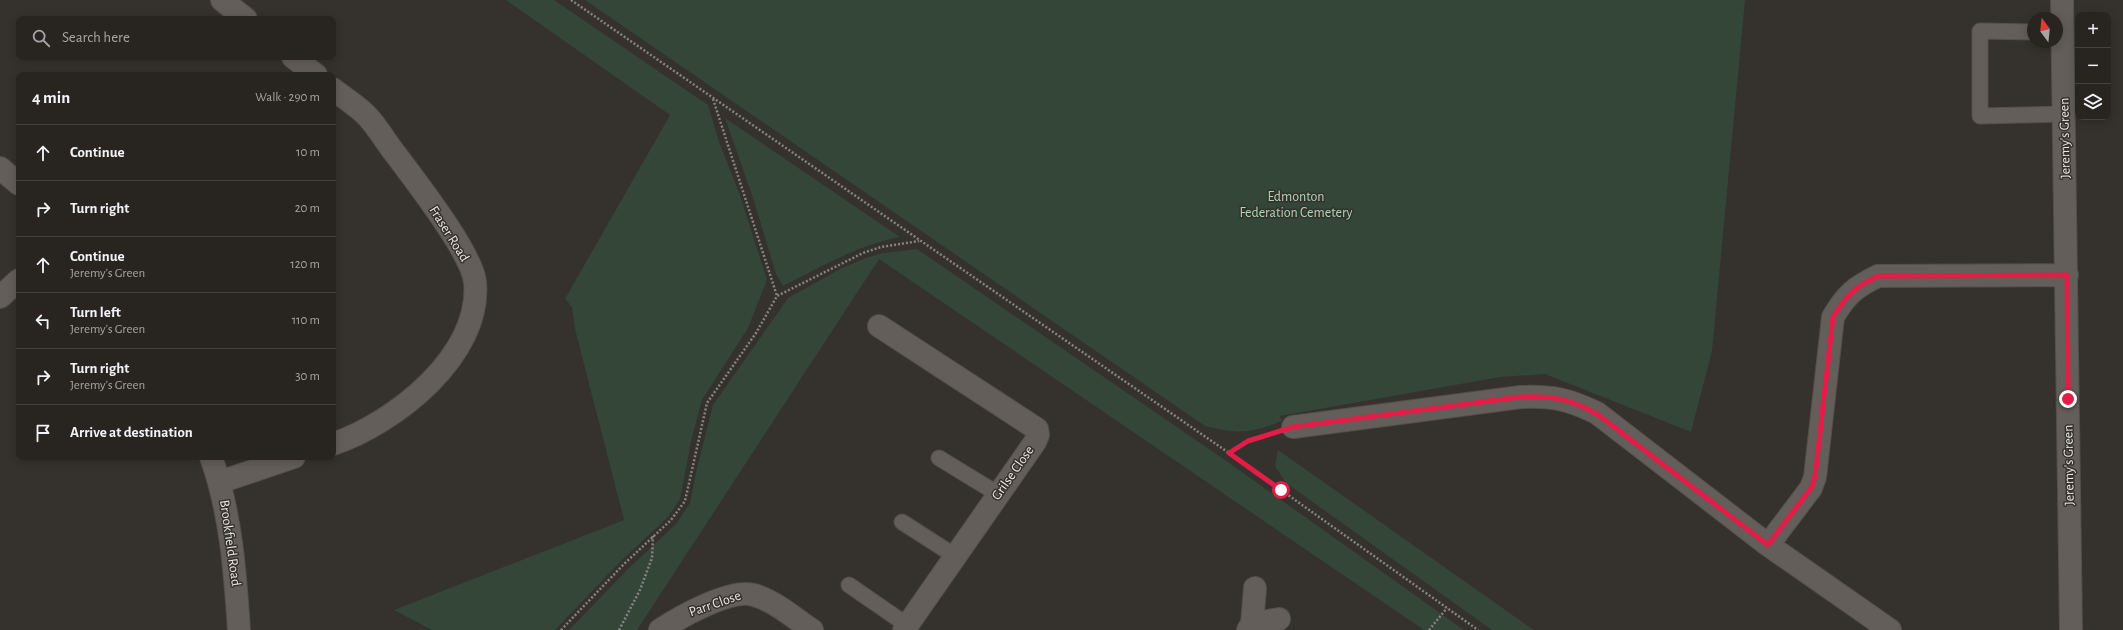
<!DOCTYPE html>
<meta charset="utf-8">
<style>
:root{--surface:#282521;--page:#34312e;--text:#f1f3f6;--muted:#a5a5a5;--line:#44423f}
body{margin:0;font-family:"Alegreya Sans",sans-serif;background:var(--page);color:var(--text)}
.controls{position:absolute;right:12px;top:12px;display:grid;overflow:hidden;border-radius:8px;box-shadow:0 2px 10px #0003}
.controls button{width:36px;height:36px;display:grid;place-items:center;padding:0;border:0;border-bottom:1px solid var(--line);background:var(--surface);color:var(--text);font:20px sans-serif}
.compass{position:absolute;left:2027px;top:12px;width:36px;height:36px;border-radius:50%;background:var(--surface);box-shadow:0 2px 10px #0003;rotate:345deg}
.stop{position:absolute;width:12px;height:12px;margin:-9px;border:3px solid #e11d48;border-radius:50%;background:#fff}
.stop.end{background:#e11d48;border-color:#fff;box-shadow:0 1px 4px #0008}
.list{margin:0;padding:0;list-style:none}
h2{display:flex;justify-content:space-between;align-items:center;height:52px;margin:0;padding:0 16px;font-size:17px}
h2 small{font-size:13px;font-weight:400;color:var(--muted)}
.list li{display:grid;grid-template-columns:26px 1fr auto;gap:12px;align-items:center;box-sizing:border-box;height:56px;padding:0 16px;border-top:1px solid var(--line)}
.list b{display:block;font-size:15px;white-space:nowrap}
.list p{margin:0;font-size:13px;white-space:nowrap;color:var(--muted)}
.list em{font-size:13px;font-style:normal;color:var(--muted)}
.icon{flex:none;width:22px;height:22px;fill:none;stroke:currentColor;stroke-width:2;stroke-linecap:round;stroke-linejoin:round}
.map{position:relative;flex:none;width:2123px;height:630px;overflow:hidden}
.search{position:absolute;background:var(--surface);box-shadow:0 2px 10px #0003;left:16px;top:16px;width:320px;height:44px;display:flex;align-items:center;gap:10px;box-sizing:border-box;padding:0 14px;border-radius:8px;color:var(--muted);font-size:15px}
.panel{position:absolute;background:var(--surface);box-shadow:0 2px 10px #0003;left:16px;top:72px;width:320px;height:388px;border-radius:8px}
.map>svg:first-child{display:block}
</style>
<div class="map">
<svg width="2123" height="630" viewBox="0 0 2123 630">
<rect width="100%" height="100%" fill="#35312c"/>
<!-- green -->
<path fill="#344638" d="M506,0H554L708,105L719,142L740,195L767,280L748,328L702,400L692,437L680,499L668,517L621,561L555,630H432L394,610L624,520L575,329L572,307L565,299L670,115Z
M585,0H1745L1712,351L1691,432L1545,374L1500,377L1280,416L1282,421C1250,434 1238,434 1205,426Z
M725,118L900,237C858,245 821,267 783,286L776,274L754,201Z
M917,249L1225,460L1464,630H1424L879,259L637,630H569L628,569L676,524L690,503L697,468L713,405L788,298L842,268L866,258L883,253Z
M1278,450L1534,630H1492L1286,483L1275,466Z"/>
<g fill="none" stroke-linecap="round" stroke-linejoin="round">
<defs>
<path id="service" d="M2033,32L1980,31V116L2064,114
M939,458L998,494
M902,522L955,556
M849,585L907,625"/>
<path id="minor" d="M222,0L246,19
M2062,0L2071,630
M293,57L316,75
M333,89C344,98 358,106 368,117C379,129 387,144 397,156C416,182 472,253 475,282C482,355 395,423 333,444
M0,168L19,184
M0,297L19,280
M879,326L1037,429L1038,435L1035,442L904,630
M1293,427L1521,397C1553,396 1568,399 1597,413L1768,545L1890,630
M211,457C231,513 235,571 239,630
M220,482L294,457
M1768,545L1811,488L1815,477L1833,317C1846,295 1855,287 1878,276L2067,275
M1252,624L1279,619
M660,630C680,617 731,588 754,595C775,601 794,618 812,630
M1248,630L1252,624L1255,588"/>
</defs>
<!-- service casing -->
<use href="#service" stroke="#524f4a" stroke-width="17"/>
<!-- minor casing -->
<use href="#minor" stroke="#524f4a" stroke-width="24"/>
<!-- path -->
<path stroke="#87837f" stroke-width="2.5" stroke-dasharray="2 2" stroke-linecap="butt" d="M571,0L1229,453L1478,630
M713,99L777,296
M1229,453L1248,441L1268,434
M561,630L624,564L671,520L685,501L707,403L756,333L777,296L863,253L881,247L919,241
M619,630L640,590L652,558L653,536
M1429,630L1447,608"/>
<!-- service -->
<use href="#service" stroke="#635e59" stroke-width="15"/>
<!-- minor -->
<use href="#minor" stroke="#635e59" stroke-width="22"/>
</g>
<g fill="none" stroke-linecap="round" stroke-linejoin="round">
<!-- route -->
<path stroke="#e11d48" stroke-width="5" d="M1281,490L1229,453L1248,441L1293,427L1520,397C1553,396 1568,398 1597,414L1768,545L1811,488L1815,477L1833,317C1847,295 1855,287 1878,276L2067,275L2068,399"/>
</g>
<g text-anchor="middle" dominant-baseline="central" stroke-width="3" stroke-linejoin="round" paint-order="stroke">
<!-- street labels -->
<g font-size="14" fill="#eae7e4" stroke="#35312c">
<text transform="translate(2065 138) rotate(-91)">Jeremy's Green</text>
<text transform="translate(449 234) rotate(58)">Fraser Road</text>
<text transform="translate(2069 465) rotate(-91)">Jeremy's Green</text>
<text transform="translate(1013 473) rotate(-55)">Grilse Close</text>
<text transform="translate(230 543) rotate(82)">Brookfield Road</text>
<text transform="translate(715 604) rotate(-19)">Parr Close</text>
</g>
<!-- park labels -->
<g font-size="14" fill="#aadab3" stroke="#35312c">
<text x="1296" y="197">Edmonton<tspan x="1296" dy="16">Federation Cemetery</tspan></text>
</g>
</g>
</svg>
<div class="controls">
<button>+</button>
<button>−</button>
<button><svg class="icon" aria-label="layers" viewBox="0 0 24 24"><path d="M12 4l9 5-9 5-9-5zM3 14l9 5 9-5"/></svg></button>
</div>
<svg class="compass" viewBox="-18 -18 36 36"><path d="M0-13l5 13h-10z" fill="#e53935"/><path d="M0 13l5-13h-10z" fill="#a5a5a5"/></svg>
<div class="stop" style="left:1281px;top:490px"></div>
<div class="stop end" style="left:2068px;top:399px"></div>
<div class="search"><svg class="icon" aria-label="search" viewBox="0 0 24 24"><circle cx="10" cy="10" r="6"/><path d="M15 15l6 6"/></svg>Search here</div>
<section class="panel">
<h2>4 min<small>Walk · 290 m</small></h2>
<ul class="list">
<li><svg class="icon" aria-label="ahead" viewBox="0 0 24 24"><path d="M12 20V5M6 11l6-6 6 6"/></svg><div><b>Continue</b></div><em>10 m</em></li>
<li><svg class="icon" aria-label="right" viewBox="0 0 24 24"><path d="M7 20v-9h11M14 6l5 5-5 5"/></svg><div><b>Turn right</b></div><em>20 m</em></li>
<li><svg class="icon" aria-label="ahead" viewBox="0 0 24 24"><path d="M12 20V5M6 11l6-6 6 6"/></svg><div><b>Continue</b><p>Jeremy's Green</p></div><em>120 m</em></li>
<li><svg class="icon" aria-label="left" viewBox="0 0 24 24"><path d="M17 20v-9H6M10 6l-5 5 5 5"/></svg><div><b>Turn left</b><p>Jeremy's Green</p></div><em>110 m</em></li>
<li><svg class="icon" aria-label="right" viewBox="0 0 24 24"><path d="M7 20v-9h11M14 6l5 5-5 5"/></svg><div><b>Turn right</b><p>Jeremy's Green</p></div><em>30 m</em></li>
<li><svg class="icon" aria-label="arrive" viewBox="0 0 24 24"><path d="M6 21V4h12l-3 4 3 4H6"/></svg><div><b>Arrive at destination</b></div></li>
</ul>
</section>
</div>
